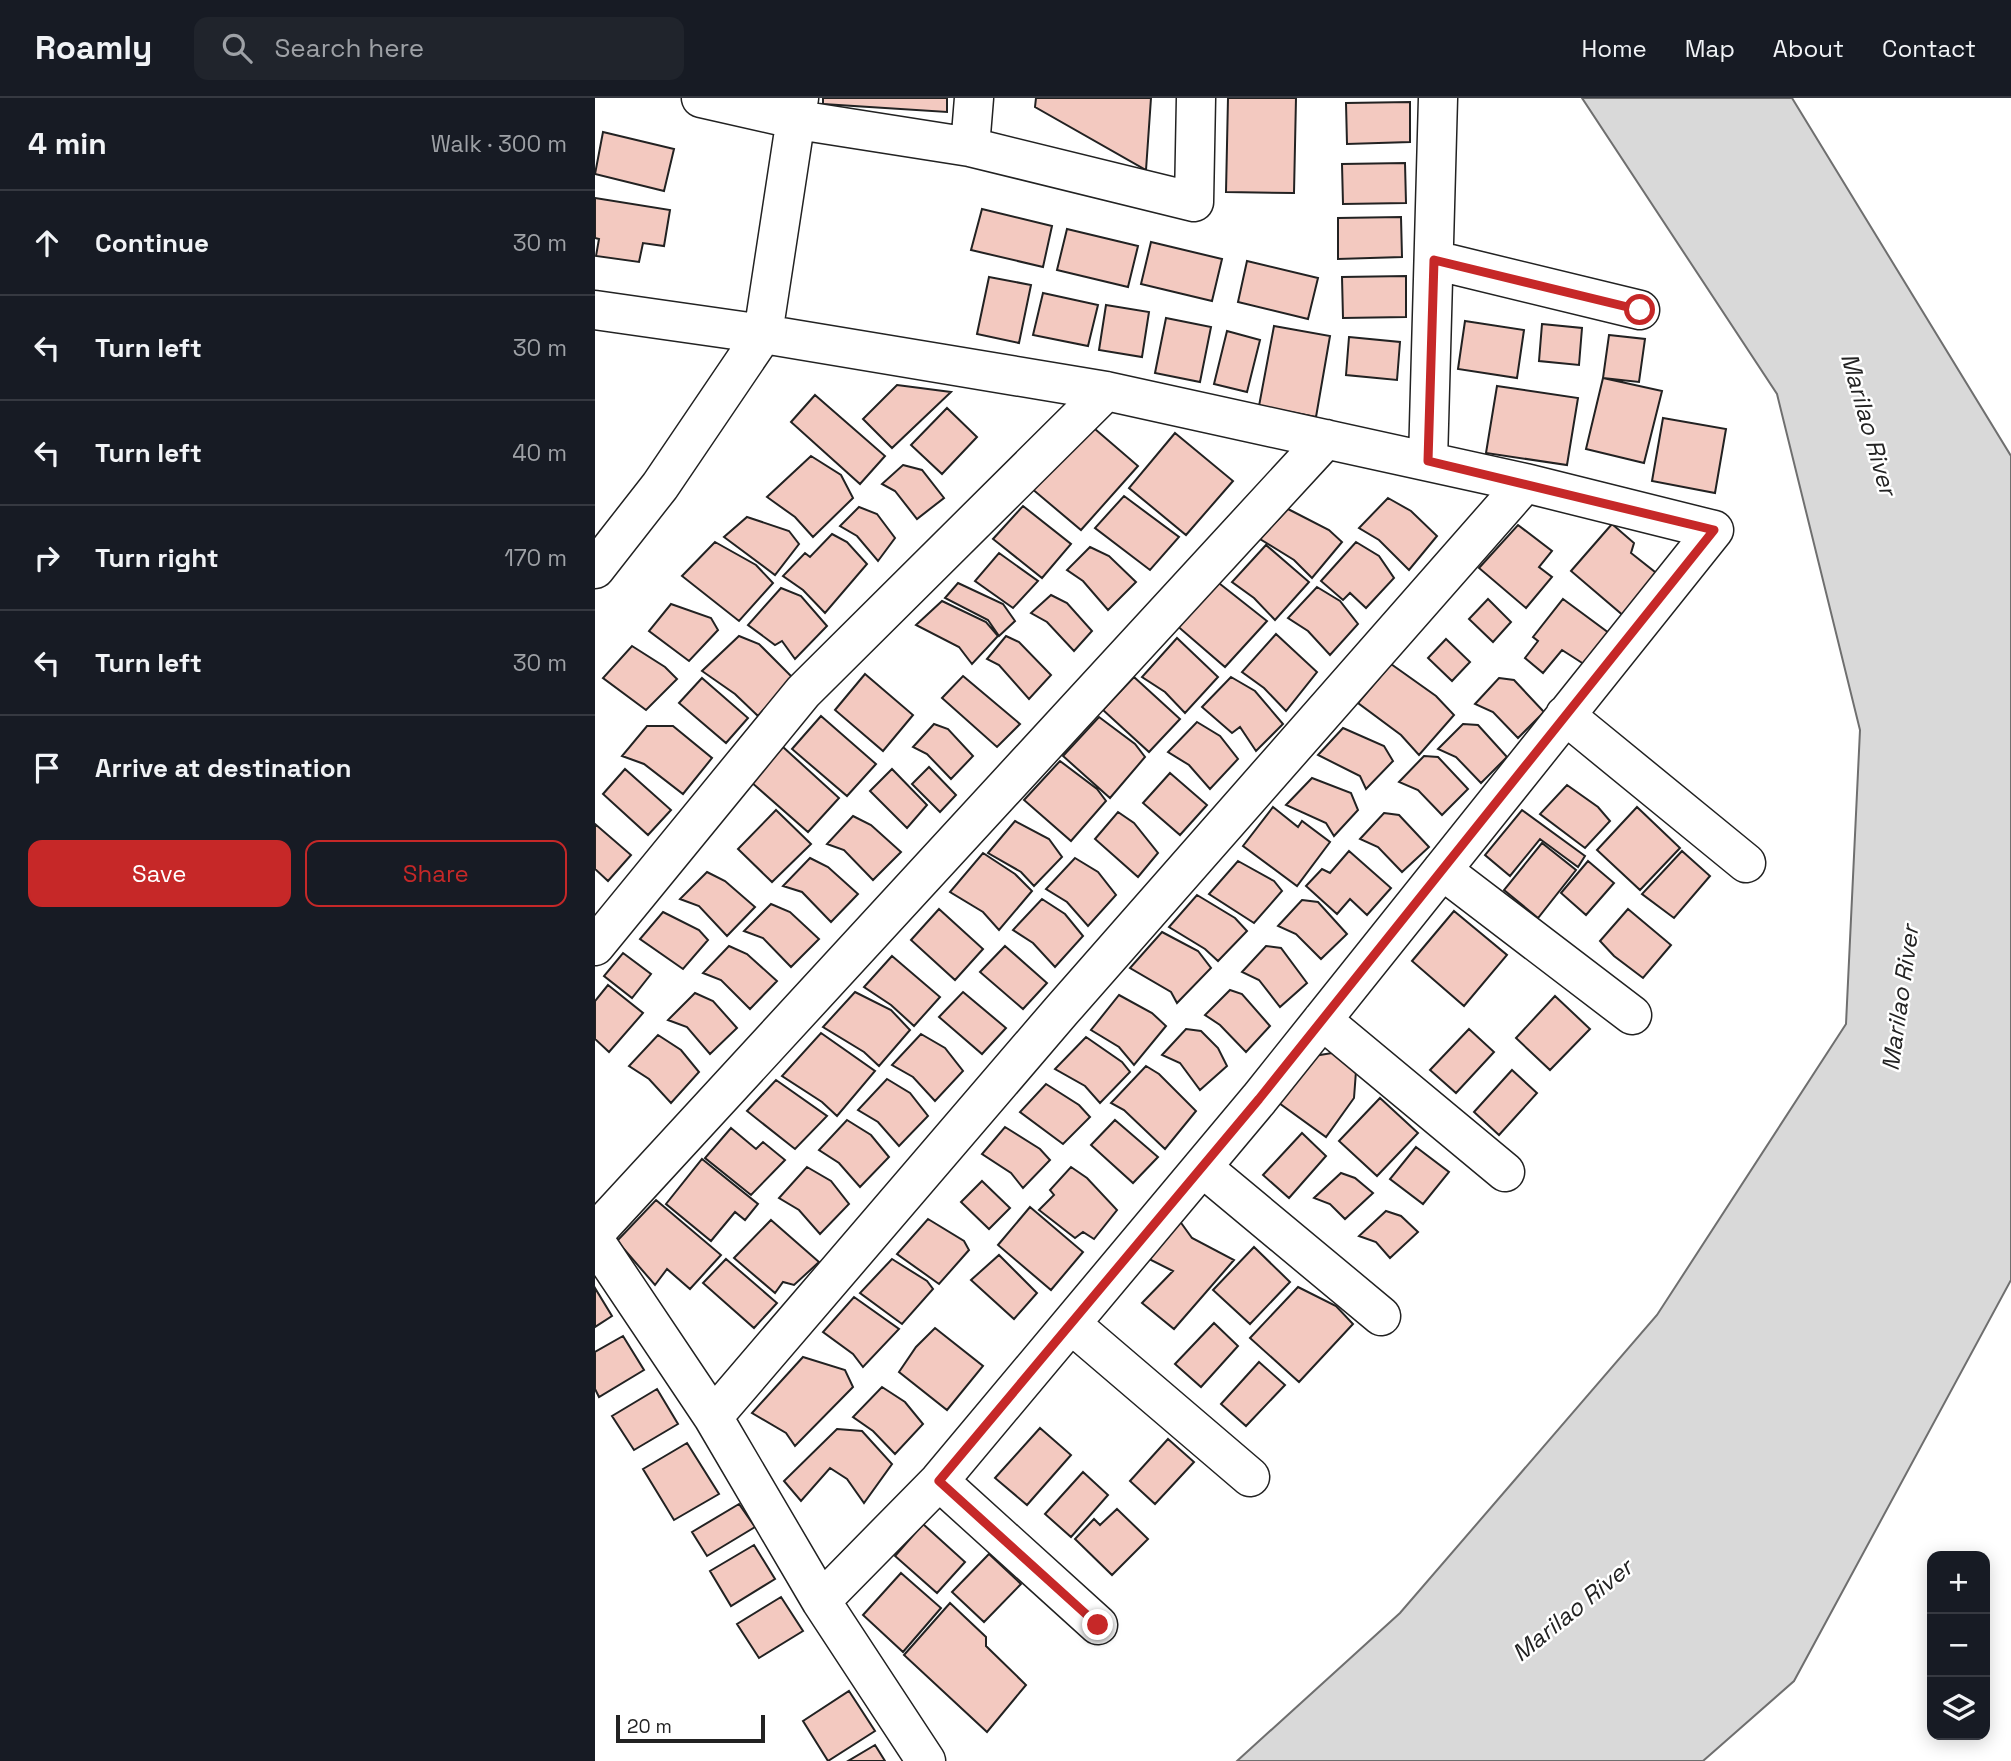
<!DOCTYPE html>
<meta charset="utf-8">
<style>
:root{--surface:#171b24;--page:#20242c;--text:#f1f3f6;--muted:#9ea1a6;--line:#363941;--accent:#c62828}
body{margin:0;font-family:"Space Grotesk",sans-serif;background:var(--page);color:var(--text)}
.controls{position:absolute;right:21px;bottom:21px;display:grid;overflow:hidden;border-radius:14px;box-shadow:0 4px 18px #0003}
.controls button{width:63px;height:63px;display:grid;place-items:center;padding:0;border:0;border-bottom:2px solid var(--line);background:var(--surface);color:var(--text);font:35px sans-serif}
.scale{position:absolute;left:21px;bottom:18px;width:149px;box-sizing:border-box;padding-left:7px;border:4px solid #222;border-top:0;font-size:19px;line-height:24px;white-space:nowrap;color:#222;-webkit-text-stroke:5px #fff;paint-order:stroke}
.stop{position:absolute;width:21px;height:21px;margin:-16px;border:5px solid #c62828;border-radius:50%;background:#fff}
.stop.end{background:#c62828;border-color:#fff;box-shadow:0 2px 7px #0008}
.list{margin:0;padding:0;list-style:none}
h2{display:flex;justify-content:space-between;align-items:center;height:91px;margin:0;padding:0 28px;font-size:30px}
h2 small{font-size:23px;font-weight:400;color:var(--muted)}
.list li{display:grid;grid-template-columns:46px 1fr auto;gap:21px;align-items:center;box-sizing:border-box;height:105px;padding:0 28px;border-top:2px solid var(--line)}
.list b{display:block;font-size:26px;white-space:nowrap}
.list em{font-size:23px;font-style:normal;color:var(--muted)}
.actions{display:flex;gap:14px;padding:21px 28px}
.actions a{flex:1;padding:16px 0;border:2px solid var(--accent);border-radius:14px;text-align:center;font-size:24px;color:var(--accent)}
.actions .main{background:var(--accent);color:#fff}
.icon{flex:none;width:38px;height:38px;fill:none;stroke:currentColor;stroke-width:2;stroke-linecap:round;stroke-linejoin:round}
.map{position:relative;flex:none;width:1416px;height:1663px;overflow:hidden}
header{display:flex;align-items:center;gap:42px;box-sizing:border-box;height:98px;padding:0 35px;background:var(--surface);border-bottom:2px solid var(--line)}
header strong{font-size:33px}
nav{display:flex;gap:38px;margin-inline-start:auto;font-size:24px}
.search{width:490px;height:63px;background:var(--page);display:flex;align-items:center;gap:18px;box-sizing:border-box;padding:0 24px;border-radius:14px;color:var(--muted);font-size:26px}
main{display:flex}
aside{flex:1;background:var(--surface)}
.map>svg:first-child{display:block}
</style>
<header>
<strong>Roamly</strong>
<div class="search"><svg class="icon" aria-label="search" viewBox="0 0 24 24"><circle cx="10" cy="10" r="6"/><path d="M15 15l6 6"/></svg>Search here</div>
<nav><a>Home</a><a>Map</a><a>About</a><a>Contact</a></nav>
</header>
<main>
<aside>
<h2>4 min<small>Walk · 300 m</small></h2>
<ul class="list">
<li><svg class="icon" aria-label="ahead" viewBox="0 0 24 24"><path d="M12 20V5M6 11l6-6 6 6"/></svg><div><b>Continue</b></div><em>30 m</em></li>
<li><svg class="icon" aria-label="left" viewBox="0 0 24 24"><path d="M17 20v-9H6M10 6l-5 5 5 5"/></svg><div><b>Turn left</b></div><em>30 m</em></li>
<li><svg class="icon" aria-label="left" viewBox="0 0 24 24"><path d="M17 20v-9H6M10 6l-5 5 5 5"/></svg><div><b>Turn left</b></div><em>40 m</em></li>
<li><svg class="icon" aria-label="right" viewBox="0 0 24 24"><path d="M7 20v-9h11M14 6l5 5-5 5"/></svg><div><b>Turn right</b></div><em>170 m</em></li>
<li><svg class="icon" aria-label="left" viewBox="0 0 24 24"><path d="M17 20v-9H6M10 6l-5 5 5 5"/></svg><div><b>Turn left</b></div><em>30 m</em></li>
<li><svg class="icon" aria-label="arrive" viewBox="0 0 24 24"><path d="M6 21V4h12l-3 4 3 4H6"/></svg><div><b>Arrive at destination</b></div></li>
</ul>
<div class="actions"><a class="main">Save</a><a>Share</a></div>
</aside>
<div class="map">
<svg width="1416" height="1663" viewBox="0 0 1416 1663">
<rect width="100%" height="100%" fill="#fff"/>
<!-- water -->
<path fill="#d9d9d9" stroke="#6f6f6f" stroke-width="2" d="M987,0H1197L1416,358V1182L1199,1583L1108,1663H642L805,1515L1062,1217L1251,926L1265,632L1182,296Z"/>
<!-- building -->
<path fill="#f3c9c0" stroke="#222" stroke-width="2" d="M228,0H352V14L228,6Z
M441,0H556L551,72L440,9Z
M633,0H701L699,95L631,94Z
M815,4V44L752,46L751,5Z
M8,34L79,51L69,93L0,76Z
M810,65L811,105L748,106L747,66Z
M0,100L75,112L69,148L48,145L44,164L1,158L4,141L0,140Z
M387,111L457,128L448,169L376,152Z
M806,119L807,159L743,161V120Z
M472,131L543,148L533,189L462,172Z
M556,144L627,161L617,203L546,186Z
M652,163L723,180L713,221L643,204Z
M811,178V219L748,220L747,179Z
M394,179L436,187L424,245L382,236Z
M448,195L503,207L493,248L438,237Z
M511,207L554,214L547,259L504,252Z
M571,220L616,229L605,284L560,275Z
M870,223L929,232L922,280L863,271Z
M947,226L987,230L984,267L944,263Z
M679,228L735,238L721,319L664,308Z
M632,233L665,242L652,294L619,286Z
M1014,237L1050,241L1044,284L1008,280Z
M754,239L805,244L802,282L751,277Z
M1008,280L1067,293L1049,365L991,351Z
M302,287L356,294L297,350L268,321Z
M902,288L983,300L972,367L891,355Z
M220,297L290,358L265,386L196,324Z
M352,310L382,339L347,376L316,347Z
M1068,320L1131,331L1120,395L1057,383Z
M493,325L543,368L486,432L436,390Z
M580,335L638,383L591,437L534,390Z
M216,358L246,377L258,400L218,439L200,419L172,399Z
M308,367L327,372L349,400L322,421L300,393L287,386Z
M529,398L584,439L555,472L500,430Z
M793,400L816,413L842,438L814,472L784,442L764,430Z
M428,408L476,446L447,480L398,441Z
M264,409L282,416L300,440L283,463L262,438L245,428Z
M693,411L734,432L747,444L717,480L699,462L665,441Z
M152,419L194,433L204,446L180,477L129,439Z
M1017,426L1039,445L1036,455L1065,478L1030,519L976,473Z
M923,427L957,453L944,469L957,479L931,510L884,470Z
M237,436L252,444L272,466L230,515L208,492L188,478L210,455L215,459Z
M120,444L161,467L178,485L144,523L87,478Z
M761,444L784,458L799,480L771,510L755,495L748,502L726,483Z
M671,447L714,484L680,522L659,500L637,484Z
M495,449L514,458L541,484L513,512L488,483L472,472Z
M404,455L443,483L418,510L380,483Z
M620,482L672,523L630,569L580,526Z
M363,485L408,506L420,523L404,538L393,522L350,500Z
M722,489L745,503L763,526L735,557L713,533L693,520Z
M186,490L206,498L232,528L200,561L187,543L180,547L153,527Z
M456,497L472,505L497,533L479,553L452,524L436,515Z
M893,501L916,524L898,544L874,521Z
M968,501L1018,538L995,570L967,552L948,575L930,560L943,543L938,539Z
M347,503L391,524L403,538L377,566L364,549L321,527Z
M76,506L116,520L123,532L94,563L54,533Z
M681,536L722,574L691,613L669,590L647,574Z
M144,538L164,546L198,580L163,618L140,596L107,573Z
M411,538L424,544L456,577L434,601L404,567L392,561Z
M582,540L623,579L590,615L570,594L547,579Z
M851,541L875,564L857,583L833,560Z
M37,548L70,569L82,581L51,612L8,580Z
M796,566L841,598L859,617L824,657L806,637L763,605Z
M270,576L318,617L288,653L240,612Z
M368,578L425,626L402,649L347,600Z
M539,579L585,621L554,654L508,612Z
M636,579L660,593L688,626L661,653L645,629L637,635L607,609Z
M107,580L153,620L131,645L84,605Z
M904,580L919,582L949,614L923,640L898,614L880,606Z
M226,618L281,666L252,698L197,651Z
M504,619L540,646L550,659L515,700L468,658Z
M602,624L625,638L643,661L615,691L594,667L573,654Z
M339,626L353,631L378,658L356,681L332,656L318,649Z
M868,626L883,627L912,659L886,685L861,659L843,651Z
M52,628H78L117,660L88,696L49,666L27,658Z
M748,630L789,648L798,663L771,691L765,678L723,657Z
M188,649L244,700L213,734L156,684Z
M829,658L843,659L873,691L847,717L823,692L804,684Z
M465,663L502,691L511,703L476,743L429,702Z
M334,669L361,697L345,714L317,686Z
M30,671L76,712L53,737L8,696Z
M297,671L332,707L312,730L275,693Z
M575,675L612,707L585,737L548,705Z
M717,680L756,695L763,712L739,738L731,725L691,707Z
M972,687L1003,709L1015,723L990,750L945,716Z
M678,709L703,729L707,723L735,744L702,788L648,748Z
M1042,709L1085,750L1045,792L1002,752Z
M181,712L216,746L177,784L143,751Z
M927,712L990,758L983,769L945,741L915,778L890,757Z
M523,714L539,725L563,755L543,779L500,741Z
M789,715L804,717L834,749L807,774L783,749L765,741Z
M258,718L276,727L306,754L278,782L249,752L232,746Z
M420,723L454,741L467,759L439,788L426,774L393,755Z
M0,726L36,757L13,783L0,771Z
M947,745L981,772L943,820L909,792Z
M754,753L796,790L772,817L755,801L742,816L711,788L727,771L735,775Z
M1087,753L1115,778L1079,820L1047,796Z
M388,755L420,776L437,793L404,832L388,814L355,794Z
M215,760L233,769L263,796L236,824L207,794L188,788Z
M480,760L503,774L521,797L493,828L472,804L451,791Z
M643,763L679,783L687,793L659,825L614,796Z
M993,763L1019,785L991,817L966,795Z
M112,774L130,783L160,809L132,838L104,808L85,801Z
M602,797L640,820L652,833L623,863L610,851L574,829Z
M447,801L470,816L488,838L460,869L438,845L418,832Z
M707,802L723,804L752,836L726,861L701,836L683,828Z
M176,806L195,814L224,841L196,869L168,840L149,833Z
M344,811L388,851L360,882L316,842Z
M1033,811L1076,847L1048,880L1019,858L1005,843Z
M859,813L912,857L869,908L817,863Z
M68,814L104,832L113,842L88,871L45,841Z
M567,834L603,853L616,870L582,905L576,894L535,870Z
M134,848L152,856L182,883L155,911L126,882L108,875Z
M410,848L452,885L428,911L385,874Z
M671,848L686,850L712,885L685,909L664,882L647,874Z
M28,855L56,876L37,900L9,878Z
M297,858L345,899L319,928L296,907L269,889Z
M13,887L48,915L14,954L0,941V903Z
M635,892L647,896L675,928L651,954L625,927L610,917Z
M260,894L296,912L315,932L284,968L269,954L228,929Z
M368,894L411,930L387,956L344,919Z
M100,895L118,903L142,930L115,956L92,929L73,922Z
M524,897L557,915L571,928L539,967L524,949L496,932Z
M960,898L995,931L955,972L921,940Z
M591,931L606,933L623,950L632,968L605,992L585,965L567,957Z
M874,931L899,954L861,995L835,972Z
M226,935L280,973L242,1018L227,1004L187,978Z
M326,936L350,950L368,973L340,1003L318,979L297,967Z
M63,937L86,952L104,974L76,1005L54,981L34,968Z
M491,939L527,964L535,974L505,1005L490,988L460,971Z
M743,954L761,973L759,1000L731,1039L684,1005L719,958Z
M551,968L564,976L601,1013L570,1051L529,1012L516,1005Z
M917,972L942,995L904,1037L879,1014Z
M292,981L315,995L333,1018L304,1048L283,1024L263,1012Z
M181,982L232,1018L200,1051L152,1013Z
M451,986L484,1007L495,1019L468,1046L425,1014Z
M785,1000L823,1035L782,1078L744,1043Z
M252,1022L276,1037L294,1059L265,1089L244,1065L224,1052Z
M520,1022L563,1059L538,1085L496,1047Z
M410,1029L445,1051L455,1062L428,1090L416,1075L387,1056Z
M136,1030L161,1051L168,1044L190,1062L156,1097L110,1060Z
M707,1035L731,1058L694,1100L668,1077Z
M821,1049L854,1074L828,1106L795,1081Z
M107,1061L163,1106L150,1122L140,1114L116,1143L71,1106Z
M212,1069L236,1083L254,1106L225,1136L204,1112L184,1100Z
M476,1069L492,1080L522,1112L499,1141L488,1134L480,1140L444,1112L459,1097L455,1092Z
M746,1075L760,1080L778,1095L750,1121L735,1106L719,1100Z
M387,1083L415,1110L394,1131L366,1104Z
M61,1102L126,1157L95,1191L72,1171L60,1187L22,1143Z
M435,1109L488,1154L456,1192L403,1147Z
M791,1113L806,1118L823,1134L795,1160L781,1144L764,1138Z
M333,1121L369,1143L374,1152L344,1186L302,1156Z
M176,1122L224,1164L199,1187L188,1184L180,1195L139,1160Z
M584,1122L597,1140L639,1162L579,1231L547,1205L578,1173L550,1159Z
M659,1149L695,1184L655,1226L618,1192Z
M404,1157L442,1195L419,1221L376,1182Z
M131,1161L182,1205L159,1230L108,1185Z
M297,1161L332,1183L338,1191L307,1226L265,1195Z
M703,1189L741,1208L758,1226L704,1284L655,1240Z
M0,1190L17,1218L0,1229Z
M259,1199L304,1231L268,1269L258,1256L228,1234Z
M619,1225L643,1248L606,1289L580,1266Z
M340,1230L388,1268L352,1312L304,1274L321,1249Z
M28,1238L49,1272L4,1299L0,1291V1254Z
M208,1259L250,1272L258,1289L200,1348L191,1335L157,1315Z
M664,1264L690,1287L651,1328L626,1306Z
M287,1289L310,1304L328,1326L300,1356L278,1333L258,1319Z
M62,1291L83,1326L39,1352L17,1318Z
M445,1330L476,1357L432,1407L400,1380Z
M242,1331L267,1333L297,1366L269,1405L252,1381L235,1370L206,1403L189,1383Z
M573,1341L599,1364L560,1406L535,1383Z
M92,1345L124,1396L79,1422L48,1371Z
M488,1374L513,1397L476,1439L450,1416Z
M144,1406L160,1429L112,1458L97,1434Z
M522,1411L553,1441L517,1477L480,1441L499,1421L505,1427Z
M328,1426L370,1464L342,1495L300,1458Z
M159,1447L180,1481L136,1508L115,1473Z
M394,1456L426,1486L389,1524L357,1494Z
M306,1475L346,1510L308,1554L268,1517Z
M186,1499L208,1533L164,1560L142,1526Z
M355,1505L391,1539V1548L431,1587L392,1634L309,1557Z
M254,1593L280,1633L233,1663L208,1623Z
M280,1647L290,1663H253Z"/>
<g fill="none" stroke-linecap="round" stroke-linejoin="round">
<defs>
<path id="minor" d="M106,0L203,22L375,49L599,104L601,0
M375,49L379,0
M839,162L1045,212
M0,212L168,236L511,293L930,385L1119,432L664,1001L344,1383L226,1503
M833,363L843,0
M0,471L65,388L168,236L204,0
M970,617L1151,765
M847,772L1037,917
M0,848L208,594L511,293
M727,922L910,1074
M607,1069L786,1218
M0,1135L731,341
M0,1143L118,1319L226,1503L331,1663
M476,1226L655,1379
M118,1319L467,912L930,385
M344,1383L503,1527"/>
</defs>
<!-- minor casing -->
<use href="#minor" stroke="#222" stroke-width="41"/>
<!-- minor -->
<use href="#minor" stroke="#fff" stroke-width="38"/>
</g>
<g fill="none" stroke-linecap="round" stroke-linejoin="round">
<!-- route -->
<path stroke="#c62828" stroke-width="9" d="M503,1527L344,1383L664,1001L1119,432L833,363L839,162L1045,212"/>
</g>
<g text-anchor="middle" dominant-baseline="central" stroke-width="5" stroke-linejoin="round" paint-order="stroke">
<!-- water labels -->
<g font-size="24" font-style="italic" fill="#222" stroke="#fff">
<text transform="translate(1274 326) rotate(74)">Marilao River</text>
<text transform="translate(1305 900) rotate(-82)">Marilao River</text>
<text transform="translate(977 1512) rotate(-39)">Marilao River</text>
</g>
</g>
</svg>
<div class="controls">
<button>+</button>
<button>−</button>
<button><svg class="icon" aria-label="layers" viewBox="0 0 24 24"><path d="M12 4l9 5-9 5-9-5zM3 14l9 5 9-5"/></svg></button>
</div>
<div class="scale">20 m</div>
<div class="stop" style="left:1045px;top:212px"></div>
<div class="stop end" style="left:503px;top:1527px"></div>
</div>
</main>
